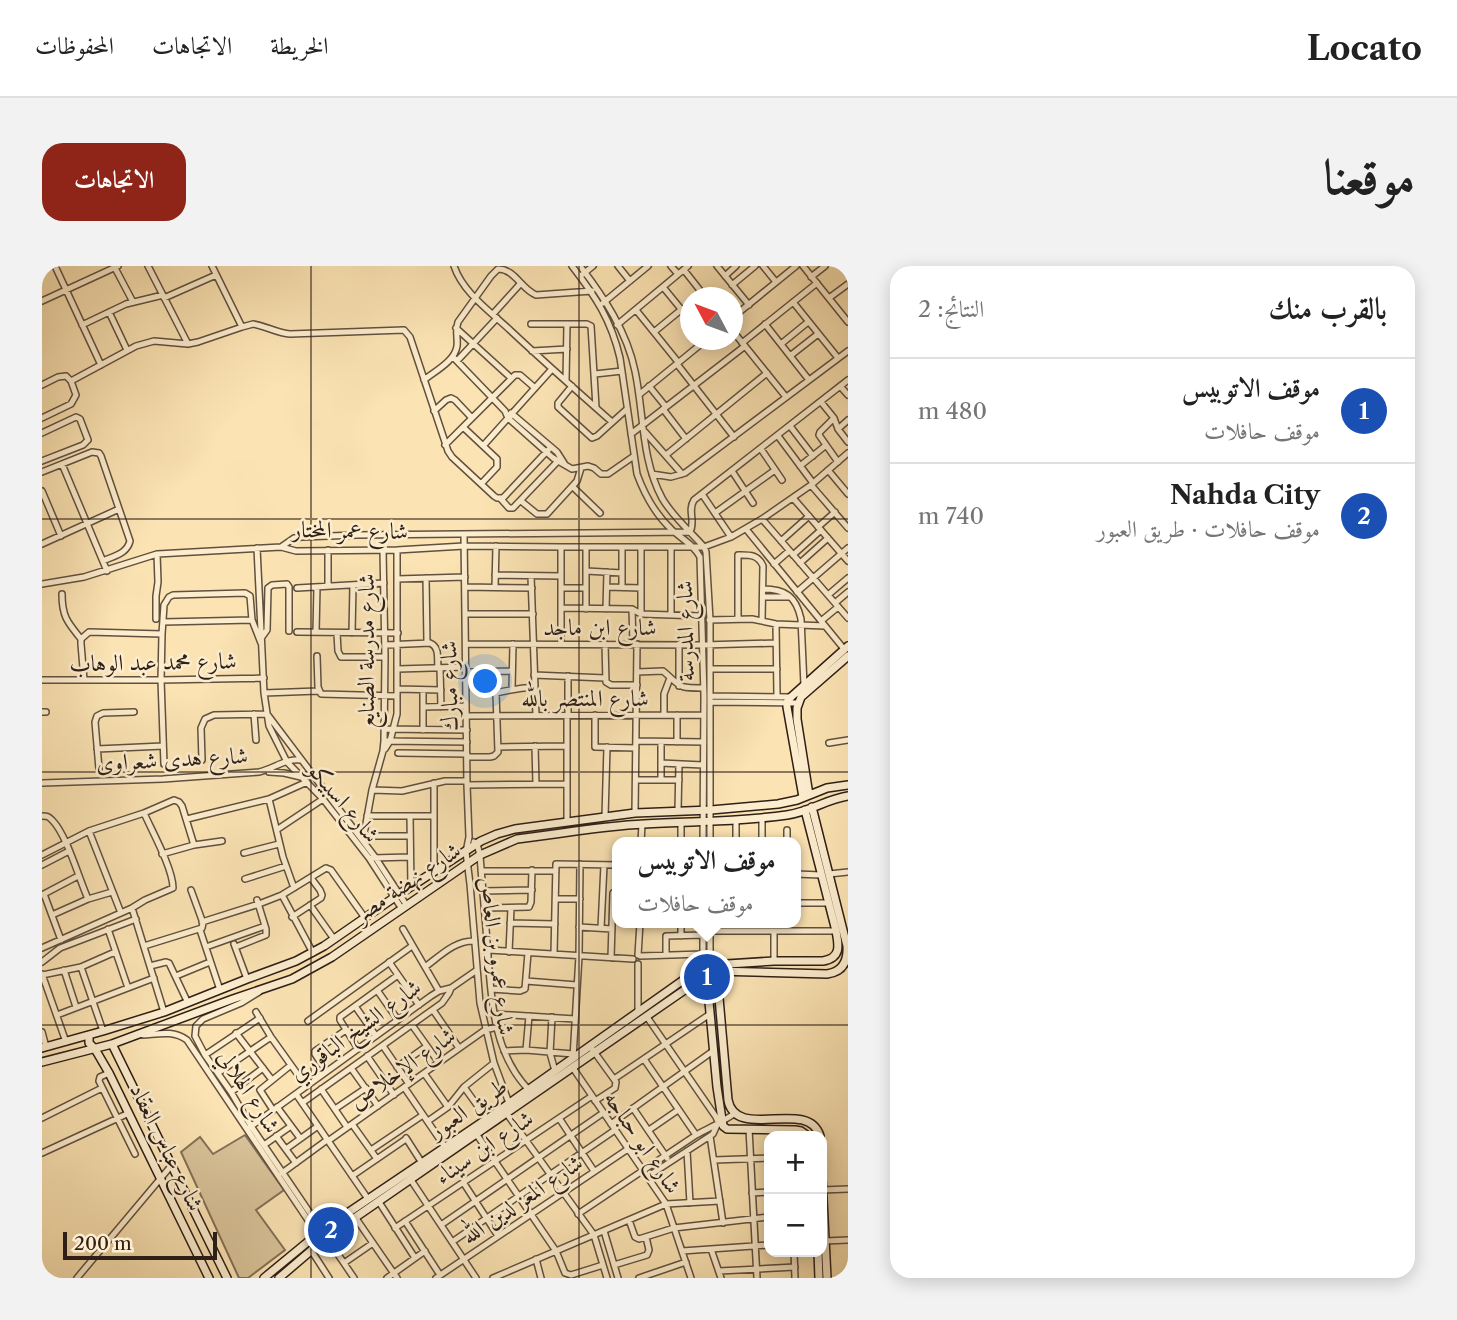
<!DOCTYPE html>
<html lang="ar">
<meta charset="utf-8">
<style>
:root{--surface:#fff;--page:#f2f2f2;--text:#222;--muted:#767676;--line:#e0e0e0;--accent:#8f2418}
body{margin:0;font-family:"Libre Caslon Text",Amiri,serif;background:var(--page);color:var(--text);direction:rtl}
.controls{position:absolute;right:21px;bottom:21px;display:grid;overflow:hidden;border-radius:14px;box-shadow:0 4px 18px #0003}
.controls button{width:63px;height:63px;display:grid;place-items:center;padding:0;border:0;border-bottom:2px solid var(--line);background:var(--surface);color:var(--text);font:35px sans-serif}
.compass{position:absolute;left:638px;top:21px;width:63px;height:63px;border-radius:50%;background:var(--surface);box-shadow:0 4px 18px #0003;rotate:311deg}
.scale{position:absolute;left:21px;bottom:18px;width:154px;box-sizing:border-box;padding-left:7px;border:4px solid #2e1f17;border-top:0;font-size:19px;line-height:24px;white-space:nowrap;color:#2e1f17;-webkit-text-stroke:5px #fcedce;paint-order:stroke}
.you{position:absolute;left:444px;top:416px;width:24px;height:24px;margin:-18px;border:5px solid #fff;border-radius:50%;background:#1a73e8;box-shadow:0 0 0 10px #1a73e833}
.badge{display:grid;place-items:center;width:46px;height:46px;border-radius:50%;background:var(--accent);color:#fff;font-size:23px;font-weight:700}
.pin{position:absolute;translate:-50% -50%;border:4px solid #fff;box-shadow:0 2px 7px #0006}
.popup{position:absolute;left:570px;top:571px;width:189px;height:91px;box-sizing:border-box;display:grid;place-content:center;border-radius:14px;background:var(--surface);filter:drop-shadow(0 2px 5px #0005);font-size:23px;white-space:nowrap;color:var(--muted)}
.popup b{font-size:26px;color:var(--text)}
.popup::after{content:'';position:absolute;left:50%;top:100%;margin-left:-14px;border:14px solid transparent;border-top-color:var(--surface)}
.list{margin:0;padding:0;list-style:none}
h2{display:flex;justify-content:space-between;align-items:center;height:91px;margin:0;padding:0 28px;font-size:30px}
h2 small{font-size:23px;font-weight:400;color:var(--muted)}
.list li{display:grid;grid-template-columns:46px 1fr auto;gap:21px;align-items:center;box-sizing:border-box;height:105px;padding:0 28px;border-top:2px solid var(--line)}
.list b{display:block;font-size:26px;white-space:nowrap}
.list p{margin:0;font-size:23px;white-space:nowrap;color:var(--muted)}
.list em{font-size:23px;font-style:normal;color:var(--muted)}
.map{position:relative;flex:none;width:806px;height:1012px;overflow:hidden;direction:ltr;border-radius:21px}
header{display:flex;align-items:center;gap:42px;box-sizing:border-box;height:98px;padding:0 35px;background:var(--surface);border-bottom:2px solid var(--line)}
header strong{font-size:33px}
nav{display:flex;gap:38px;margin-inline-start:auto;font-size:24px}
.intro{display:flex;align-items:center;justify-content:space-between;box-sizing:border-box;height:168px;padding:0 42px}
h1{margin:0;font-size:49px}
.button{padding:18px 32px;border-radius:21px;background:var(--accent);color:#fff;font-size:24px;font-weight:700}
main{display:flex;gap:42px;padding:0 42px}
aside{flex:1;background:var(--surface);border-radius:21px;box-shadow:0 4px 18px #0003}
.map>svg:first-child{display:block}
</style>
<header>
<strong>Locato</strong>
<nav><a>الخريطة</a><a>الاتجاهات</a><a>المحفوظات</a></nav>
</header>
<div class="intro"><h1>موقعنا</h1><a class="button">الاتجاهات</a></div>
<main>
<aside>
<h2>بالقرب منك<small>النتائج: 2</small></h2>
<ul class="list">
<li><span class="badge" style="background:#1a4fb4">1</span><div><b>موقف الاتوبيس</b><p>موقف حافلات</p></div><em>480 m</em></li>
<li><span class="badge" style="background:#1a4fb4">2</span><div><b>Nahda City</b><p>موقف حافلات · طريق العبور</p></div><em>740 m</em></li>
</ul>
</aside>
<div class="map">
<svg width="806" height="1012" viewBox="0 0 806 1012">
<rect width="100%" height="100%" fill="#fbe3b3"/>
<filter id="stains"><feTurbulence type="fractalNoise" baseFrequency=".00286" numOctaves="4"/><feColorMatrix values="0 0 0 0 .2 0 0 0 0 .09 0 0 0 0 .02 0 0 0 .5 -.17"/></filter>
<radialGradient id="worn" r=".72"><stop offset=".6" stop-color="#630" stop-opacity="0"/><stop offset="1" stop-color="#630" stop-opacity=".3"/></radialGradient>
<!-- green -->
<path fill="#d8c298" stroke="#837058" stroke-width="2" d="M203,869L242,924L214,944L243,984L206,1012H197L139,886L158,871L171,888Z"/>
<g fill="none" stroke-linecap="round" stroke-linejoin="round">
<defs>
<path id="street" d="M13,0L59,99
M106,0L146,78
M170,0L200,61
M412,0C421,27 449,46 469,65C502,96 536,126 570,156
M530,0C554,31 569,54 578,92L595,208C603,230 613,248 630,264C640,273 652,279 658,291L662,430L661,576
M538,0C562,31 585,66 593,105C602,147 599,193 620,232C630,250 648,265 662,281L664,286L668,354V576
M576,0L588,15
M629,0L636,8
M675,0L707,39
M721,0L734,16
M761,0L806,56
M73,2L91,36
M642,4L664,32
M541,8L551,0
M683,10L694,0
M769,11L783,0
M690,19L713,0
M621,21L648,54
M122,32L174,9
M787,32L806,18
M0,35L76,0
M751,36L796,92
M561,37L606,0
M594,44L636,96
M67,46L85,84
M451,48L479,17
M690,52L754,0
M489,58H545L549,60L554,141
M723,58L767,114
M40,59L84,38L121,29
M575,59L646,0
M414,62L469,112
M690,64L744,131
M612,66L640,43
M700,77L775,17
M739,78L766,56
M490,85L525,83
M748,90L776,68
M411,91L463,145L466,152L511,192L530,203L546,200L552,202L559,208H566L592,190
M415,95L455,52
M635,98L692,171
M553,108L580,105
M382,114C393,105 413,95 415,80C416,72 413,65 416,56L449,10L456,3C473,3 479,23 494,29L550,25
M29,115L94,80L112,75L146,78L156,76L200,61L211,58C224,60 235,67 248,68L362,64L368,71L406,185L410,191L452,230L455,232H461L509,181
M524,115L525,58
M0,119L16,111L24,110L29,115L34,129L29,138L0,152
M530,120L516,137V141L550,172L555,170L585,143
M607,120L624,141
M798,120L806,129
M598,128L664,74
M779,136L792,152L796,163L806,176
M621,143L644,173
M392,145L404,134L409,132L413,134L430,152
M469,147L515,186L522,197
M792,152L778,166L777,169L796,196
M748,160L771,190
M421,161L455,193V201L439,218
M796,163L806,154
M603,166L640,208
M0,167L34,151L38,153L46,174L41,179L0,195
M589,168L703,80
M736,170L771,217
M403,179L473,109H478L493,122
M441,180L510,103
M719,183L740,214
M624,189L725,107
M20,198L65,305
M758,200L783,180
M786,204L806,228
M690,205L711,237
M0,206L50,186L57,187L59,190L88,275C85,288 71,290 61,295
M610,208L629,211L643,207L806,85
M769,219L806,262
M531,221L558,247
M0,225L19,270
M660,228L689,271
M458,232L467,242H471L516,195
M751,232L806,295
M479,235L495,248H505L535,215L539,202
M673,247L733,204
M720,253L806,352
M776,261L793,246
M704,263L802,383
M422,268L425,519L427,571L424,586L428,618L438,737L452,797L467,837
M739,275L767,250
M0,278L77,243
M239,281L252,272L260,271L315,269L648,266C654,255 645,245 652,234L806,114
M519,281V378
M599,281V348
M215,282L222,427L227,460L245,496L281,533L327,592L360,643
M286,284V320
M751,289L779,264
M758,297L786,272
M732,298L747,285
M544,305L580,307
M453,309L519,310
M489,310L494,450
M384,312L385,377
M355,313L423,311
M0,318L42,311L115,288L239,281L254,285L355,284L422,280L519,281H662L689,271L720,253L769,219L806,187
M423,321L490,322
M453,321L454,280
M565,321L599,322
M580,321V281
M255,322L342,317
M519,322H544
M721,323C743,323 754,330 759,353L762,419
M755,326L806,282
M20,328C20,350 25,356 39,373
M786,329L806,312
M721,331H748
M793,337L806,326
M519,342L590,343L599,348L660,350
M544,343V281
M564,343L565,306
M590,343L591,378
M423,348H491
M629,349V281
M114,353V330L116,316L115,288
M696,353V289C707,289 716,288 721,300L720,355
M667,354L710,353L734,358L783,360
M779,355L796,341
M121,356L210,354
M734,358L735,430
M255,366L356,367
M274,366L275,321
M295,367L296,385L299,391H343
M310,367L311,319
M220,371L225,364L226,322L230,319L245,318L247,321V365
M424,378L661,379L734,377
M563,378L564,416L569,419H595
M637,378V420
M343,379L388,377C398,381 395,393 396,402
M275,390L276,421L279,428L355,430
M398,402L399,441
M356,403L424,401
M668,403H735
M448,405V425L450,427H454
M424,406L470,405
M595,406L621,405C640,421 634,422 661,422
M492,409L563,412
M526,410V449
M0,414H119L222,412
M42,414L39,378V373L47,366L120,368
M355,423L399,424
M470,423L471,378
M381,424V464
M222,427L276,425
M668,430L749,431
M668,436L756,437
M381,441L424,440
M0,446H4
M212,448L214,474
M225,448L333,591L365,640
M525,449V555
M553,449V481L594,482
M622,449V428L628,412
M635,449V476
M424,450L662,449
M342,463L425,464
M345,475L425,476
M594,475L662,476
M787,477L806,474
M493,480L494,518
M456,481L525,480
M55,483L121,480
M343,483L348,475L355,448V284
M356,487L425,488
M425,491H448L452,490L456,486L454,427C467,424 479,422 493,421
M160,494L159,462L163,453L172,449L225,448
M619,497L661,499
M122,498L119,414L120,368L122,339L127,331L131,329L203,327L208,330L210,354L219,377
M57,503L53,456L55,450L61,447L92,446
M227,506L242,507L259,511
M594,514H637
M619,514V476
M0,517L121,513L217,506C231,503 244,492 259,494
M392,517V606
M425,519L525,518
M330,524L360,525L403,515H425
M227,533L241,591L252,622
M636,544L637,498
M593,547L595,378
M0,550C5,550 6,550 10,554C25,569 37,613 46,633
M325,550H392
M368,550L369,621
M563,551L565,481
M145,553L227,533L265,516
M694,555V576
M236,563L281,533
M47,565L79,647
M322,570H368
M321,574L330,524L341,485L342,475L343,391L341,284
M432,576L435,578L438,589C440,618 443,647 445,676C449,727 449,785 487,824
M599,576L600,558
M639,576V557
M720,576V552
M745,576V564
M202,587L237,578
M120,588L152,579L180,575
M0,589L47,565L102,547L132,534L137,536L140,540L152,579
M330,592L368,591
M0,599L27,585
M439,605H514
M754,608L779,609
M787,608L806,606
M203,613L244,600
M441,625L490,624
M2,628L19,674
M0,629L36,610
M240,629L271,687
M514,633H538
M754,637H786
M268,639L292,673
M90,642L122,746
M443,642L487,641L489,636L490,604
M10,649L46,633L70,626
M250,651L279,632L280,629L278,624L269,612
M160,656L217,638L240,629L284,602L289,604L323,652
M468,657L513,658
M537,661L570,663
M559,662L562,599
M66,663L86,722
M361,663L397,725
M158,664L178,724
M668,665H794
M732,665V695
M639,670V657
M192,678L205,713
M102,680L160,662L161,657L149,624
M164,681L223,660
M194,681L224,669V663L215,634
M0,682L90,642L103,634L131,622C131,603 110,565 102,547
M446,684L591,693
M467,686L469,642
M512,688L514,598L576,599
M596,689L598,657
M624,689V670L661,669
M598,690L661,688
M569,692L571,627L576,624
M0,696L18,682L94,653
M347,696L377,739
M661,697V657
M596,698V745
M668,698V657
M108,700L124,696L127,697L146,737
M39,701L61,765
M383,701C398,690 413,674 433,675
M22,704L34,741
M0,708L24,776
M0,709L39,701L73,686
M134,710L168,696
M484,715L535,719
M449,723L478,725L483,723L486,687
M335,724L356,754
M217,726L199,737L161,753L154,760L153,770L163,789L189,826L209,860L312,1012
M313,740L334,770
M391,744L417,782
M214,746L229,771L264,820
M452,748L533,753
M15,749L112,712
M510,751L508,787L513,805
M605,751L674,851L677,858
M266,755L370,680
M370,759L397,797
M0,766L4,781
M194,767L230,814
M101,769C117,768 131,764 145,774L280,975
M341,780L367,818
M548,780L574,816L573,822L553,835
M316,783L298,754V751L356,709
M484,784L487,750
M462,785L484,784L531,788
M163,789L218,752
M325,790L352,829
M531,792L537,690L538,598
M602,793L654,869
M355,801L385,780
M309,802L336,840
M531,802L624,938L649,1012
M284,805L273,788V785L304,764
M67,807L58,811L57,815L93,888
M176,807L229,771
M382,807L406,841
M572,813L668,748
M362,821L403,881
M422,821L445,853
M279,823L305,861
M189,826L221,802
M254,828L326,933
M260,837L400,737L407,727L409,722
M235,841L258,872
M591,842L625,892
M293,843L324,822
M231,844L218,824L249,799
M465,848L552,969L565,1012
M0,852L60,822
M517,852L552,905
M386,855L406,841L422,821L452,797
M310,858L335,893
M569,858L671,785
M208,861L389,730L397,725L409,722L435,704
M707,863L715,1012
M607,864L636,844
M435,869L514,985L523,1007L529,1009L561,999
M234,870L254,897
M668,870L681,957
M364,872L380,897
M286,875L443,764L455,761
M222,879L249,860
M244,883L276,860
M329,884L381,849
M645,885L648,937
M0,887L87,847
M672,894L727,892
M240,907L285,874
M310,910L364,873
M605,911L671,868L675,859
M369,914L434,1012
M421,916L456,970
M780,924L806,923
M710,927L727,926
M337,936L373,992
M536,948L654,869C667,862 680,856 692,848
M313,951L355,1012
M587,954L593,971L597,973L632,962L727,951
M363,955L398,1009
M399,959L561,847
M353,962L550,830
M562,965L576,1012
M783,975L806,974
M410,976L573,864
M669,983L679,1012
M269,984L287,1012
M640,985L727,979
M752,986L753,1012
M494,993L499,1012
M302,997L331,977
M572,999L605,989L607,984L604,971
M677,1005L753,1001
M35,1012L129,900
M345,1012L383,985
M394,1012L586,883
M451,1012L624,938L678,935
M597,1012L644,996"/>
<path id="secondary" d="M767,529L755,453V442L759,431L806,390
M761,531L745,441V436L749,431L806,380
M653 707a10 10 0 1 1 20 0a10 10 0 1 1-20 0Z
M669,699L732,695H781C799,692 797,680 794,665L763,544
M673,705L785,708C801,706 806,695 805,680L770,541
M673,708L677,732L686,834C694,876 766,831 778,870
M660,716L667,736L675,821L681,860L685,863L753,864L759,865L766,870
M47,770V777L53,783L67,807L167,1012
M70,778L185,1012
M0,782L61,765L122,746L205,713L254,695L282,680L353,631L439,575L455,568L473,563L593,547L669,544L736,538L755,534L785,522L806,519
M0,796L70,778L191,733L250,713L290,691L438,589L475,573C517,568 559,560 602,558C650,555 697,556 745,549C767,546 785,533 806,530
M780,913L785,1012
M776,986L777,1012
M222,1012L279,965L445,853L654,705
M237,1012L285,971L657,714"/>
</defs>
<!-- street casing -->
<use href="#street" stroke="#61503e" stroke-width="8"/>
<!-- secondary casing -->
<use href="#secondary" stroke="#2e1f17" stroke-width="10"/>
<!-- street -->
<use href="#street" stroke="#fcedce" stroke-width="5"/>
<!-- secondary -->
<use href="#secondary" stroke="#fcedce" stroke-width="7"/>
</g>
<!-- grid -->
<path fill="none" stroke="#2e1f17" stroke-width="2" stroke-opacity="0.55" d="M269,0V1012M537,0V1012M0,253H806M0,506H806M0,759H806"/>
<g text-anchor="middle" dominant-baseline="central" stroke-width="5" stroke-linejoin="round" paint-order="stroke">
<!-- street labels -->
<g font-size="23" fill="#2e1f17" stroke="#fcedce">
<text transform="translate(308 264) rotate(1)">شارع عمر المختار</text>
<text x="558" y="361">شارع ابن ماجد</text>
<text transform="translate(643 365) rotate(-91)">شارع المدرسة</text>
<text transform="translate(324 385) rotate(-90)">شارع مدرسة الصنايع</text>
<text transform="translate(111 396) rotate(-1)">شارع محمد عبد الوهاب</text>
<text transform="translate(407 420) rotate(-91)">شارع مبارك</text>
<text x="543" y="432">شارع المنتصر بالله</text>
<text transform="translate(130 493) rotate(-3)">شارع هدى شعراوى</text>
<text transform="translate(302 536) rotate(50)">شارع اسبيكو</text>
<text transform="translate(365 616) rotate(-34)">شارع نهضة مصر</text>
<text transform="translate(455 690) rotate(83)">شارع عمرو بن العاص</text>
<text transform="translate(313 764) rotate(-36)">شارع الشيخ الباقوري</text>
<text transform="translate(360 802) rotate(-35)">شارع الإخلاص</text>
<text transform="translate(207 825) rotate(57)">شارع الهلالي</text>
<text transform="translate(426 842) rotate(-34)">طريق العبور</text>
<text transform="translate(601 876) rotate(56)">شارع ابو حباجه</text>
<text transform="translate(125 881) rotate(64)">شارع عباس العقاد</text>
<text transform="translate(442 881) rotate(-34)">شارع ابن سيناء</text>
<text transform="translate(480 933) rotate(-34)">شارع المعز لدين الله</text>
</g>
</g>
<rect width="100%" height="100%" filter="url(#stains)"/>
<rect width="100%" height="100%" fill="url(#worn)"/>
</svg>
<div class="controls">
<button>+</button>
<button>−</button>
</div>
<svg class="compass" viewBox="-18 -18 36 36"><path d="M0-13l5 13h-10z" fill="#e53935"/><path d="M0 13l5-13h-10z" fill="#767676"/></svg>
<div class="scale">200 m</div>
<div class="you"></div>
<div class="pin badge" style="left:665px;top:711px;background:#1a4fb4">1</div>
<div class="popup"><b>موقف الاتوبيس</b>موقف حافلات</div>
<div class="pin badge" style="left:289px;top:964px;background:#1a4fb4">2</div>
</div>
</main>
